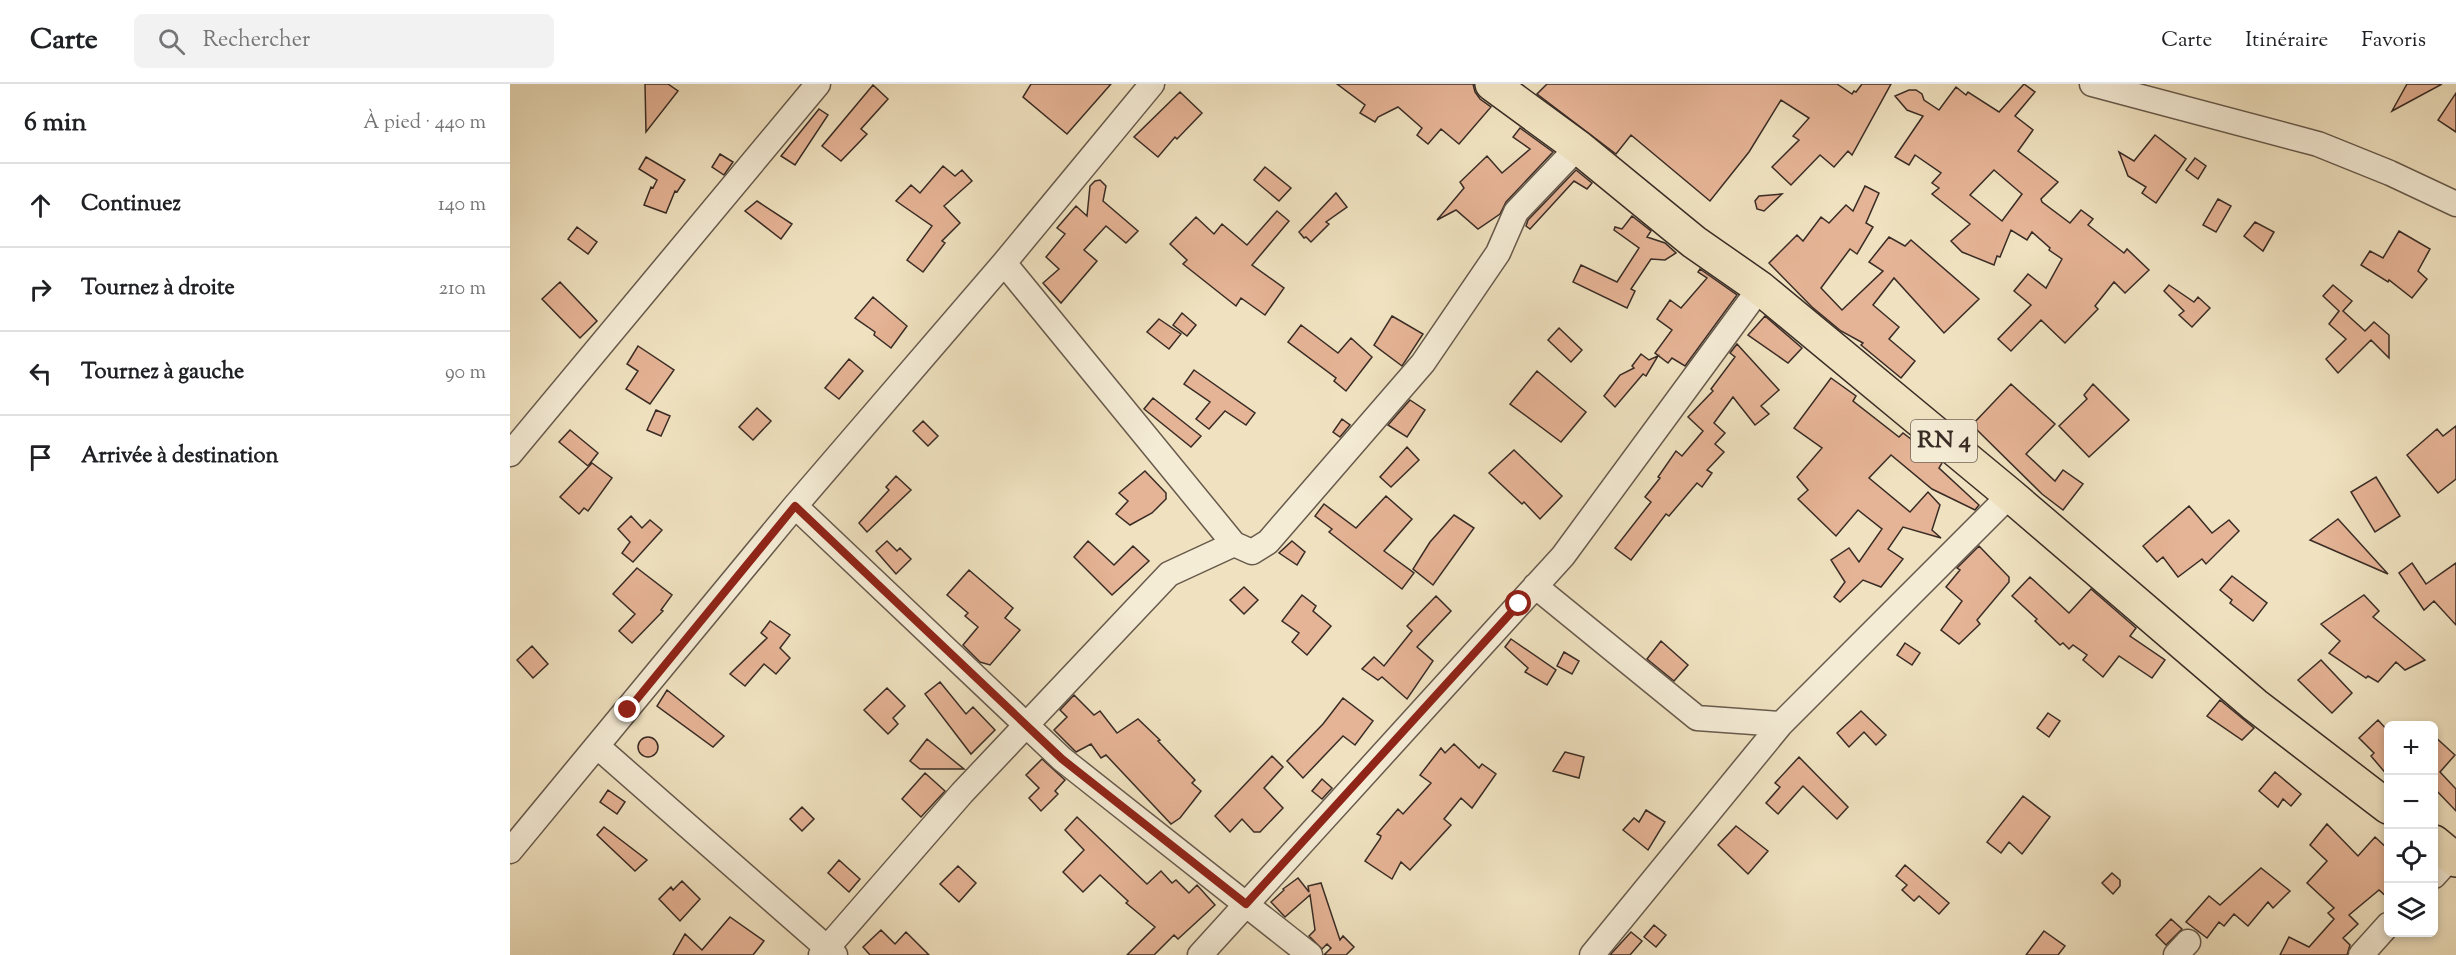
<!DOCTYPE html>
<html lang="fr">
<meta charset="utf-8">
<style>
:root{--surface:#fff;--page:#f2f2f2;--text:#202124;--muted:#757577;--line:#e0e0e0}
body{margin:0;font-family:"Sorts Mill Goudy",serif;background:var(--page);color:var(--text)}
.controls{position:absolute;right:18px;bottom:18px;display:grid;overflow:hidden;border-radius:9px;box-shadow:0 3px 9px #0003}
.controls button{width:54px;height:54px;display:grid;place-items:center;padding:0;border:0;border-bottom:2px solid var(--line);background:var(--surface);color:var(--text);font:30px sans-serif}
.stop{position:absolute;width:18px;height:18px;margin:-14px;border:4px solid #8f2418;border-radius:50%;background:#fff}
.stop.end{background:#8f2418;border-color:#fff;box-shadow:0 2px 6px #0008}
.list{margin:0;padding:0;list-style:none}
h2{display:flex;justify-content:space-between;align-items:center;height:78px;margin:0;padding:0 24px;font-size:26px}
h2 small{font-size:20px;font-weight:400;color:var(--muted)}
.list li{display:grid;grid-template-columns:39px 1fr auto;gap:18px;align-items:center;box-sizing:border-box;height:84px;padding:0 24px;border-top:2px solid var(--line)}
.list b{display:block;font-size:22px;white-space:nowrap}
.list em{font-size:20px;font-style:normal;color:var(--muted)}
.icon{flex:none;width:33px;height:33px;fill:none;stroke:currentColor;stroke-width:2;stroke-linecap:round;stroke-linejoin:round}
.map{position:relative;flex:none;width:1946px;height:871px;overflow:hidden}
header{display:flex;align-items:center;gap:36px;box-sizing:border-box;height:84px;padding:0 30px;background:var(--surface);border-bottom:2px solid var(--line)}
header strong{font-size:28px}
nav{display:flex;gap:33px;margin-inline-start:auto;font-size:21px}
.search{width:420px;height:54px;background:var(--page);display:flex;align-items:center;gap:15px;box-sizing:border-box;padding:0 21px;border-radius:9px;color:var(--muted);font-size:22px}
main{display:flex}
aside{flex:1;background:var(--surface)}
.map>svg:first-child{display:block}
</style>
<header>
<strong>Carte</strong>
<div class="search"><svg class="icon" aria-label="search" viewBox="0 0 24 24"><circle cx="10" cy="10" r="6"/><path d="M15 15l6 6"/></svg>Rechercher</div>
<nav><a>Carte</a><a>Itinéraire</a><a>Favoris</a></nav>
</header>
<main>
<aside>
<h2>6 min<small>À pied · 440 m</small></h2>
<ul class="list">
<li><svg class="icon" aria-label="ahead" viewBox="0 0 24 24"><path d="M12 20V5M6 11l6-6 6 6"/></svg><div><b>Continuez</b></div><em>140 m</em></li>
<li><svg class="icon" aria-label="right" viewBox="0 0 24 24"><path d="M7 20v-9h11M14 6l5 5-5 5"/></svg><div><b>Tournez à droite</b></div><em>210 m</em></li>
<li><svg class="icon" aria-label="left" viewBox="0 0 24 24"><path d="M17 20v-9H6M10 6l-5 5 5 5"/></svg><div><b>Tournez à gauche</b></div><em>90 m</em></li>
<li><svg class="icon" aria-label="arrive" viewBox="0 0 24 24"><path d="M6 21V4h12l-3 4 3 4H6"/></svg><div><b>Arrivée à destination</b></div></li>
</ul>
</aside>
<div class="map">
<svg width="1946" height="871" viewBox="0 0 1946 871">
<rect width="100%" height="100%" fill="#f0e2c0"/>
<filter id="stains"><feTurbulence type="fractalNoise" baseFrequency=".00333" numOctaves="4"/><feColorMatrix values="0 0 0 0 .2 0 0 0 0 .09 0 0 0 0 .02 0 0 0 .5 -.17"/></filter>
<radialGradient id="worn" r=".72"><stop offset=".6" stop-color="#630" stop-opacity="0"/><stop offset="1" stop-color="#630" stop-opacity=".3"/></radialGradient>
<!-- building -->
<path fill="#e5b395" stroke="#392c25" stroke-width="1.5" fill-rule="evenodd" d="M135,0H158L168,7L136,48Z
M521,0H601L557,50L513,13Z
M827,0H963L965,8L970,15L981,23L949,60L931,45L918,60L907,51L912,44L888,23L868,33L865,38L850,29L855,21Z
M1037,0H1327L1342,10L1344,7L1346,8L1352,0H1381L1342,71L1338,67L1324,83L1310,71L1281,101L1262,83L1289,56L1283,52L1299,34L1271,16L1239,68L1200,117L1121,51L1106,70L1027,10Z
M1514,0L1525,8L1505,32L1523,46L1508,67L1548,98L1531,115L1532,118L1560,139L1571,126L1583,135L1578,141L1614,169L1617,165L1639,186L1615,209L1604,198L1585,222L1588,225L1555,259L1531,236L1501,267L1488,255L1521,221L1504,207L1518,190L1536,204L1552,175L1539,166L1540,164L1522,148L1517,156L1501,146L1490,173L1487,172L1484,181L1452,168L1441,157L1460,140L1422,110L1429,104L1422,99L1431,89L1405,71L1399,81L1385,73L1413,32L1397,26L1385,12L1399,6H1406L1412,10L1414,16L1429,26L1446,3L1456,11L1458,8L1489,28ZM1484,86L1512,110L1492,137L1460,111Z
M1897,0H1932L1882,27Z
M363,1L378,15L351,45L357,50L331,77L312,62Z
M670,8L692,29L667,55L665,53L648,73L624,53Z
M1946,9V48L1928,36Z
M309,25L318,31L285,81L271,72Z
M1010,44L1043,68L996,118L990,130L968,145L946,126L927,136L954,104L950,98L977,72L992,89L1020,65L1003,53Z
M1645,51L1676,75L1646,119L1632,109L1636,103L1618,92L1609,68L1624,77Z
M210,70L223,78L214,91L202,83Z
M136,73L175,96L167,108L165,107L156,129L134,121L141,103L143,104L147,96L129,85Z
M1685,74L1696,82L1688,95L1676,86Z
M433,82L445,92L452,86L462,97L434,122L450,139L432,157L435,159L413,188L397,176L422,142L386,117L401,101L410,109Z
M755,83L781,104L769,117L744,96Z
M1066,86L1082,99L1077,105L1064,97L1020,145L1016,142L1018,136Z
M590,96L596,102L593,117L628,147L616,159L596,142L574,166L587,177L551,219L533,199L549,185L536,173L555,150L547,144L566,122L577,132L580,102L585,97Z
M1355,102L1369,109L1356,139L1363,143L1347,170L1340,165L1311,204L1332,226L1373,187L1359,178L1379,153L1395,162L1401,156L1469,215L1434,249L1384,194L1363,221L1389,243L1379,255L1405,277L1391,294L1351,261L1353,259L1331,247L1302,223L1259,179L1287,151L1293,157L1311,133L1319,139L1336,121L1343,127Z
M826,109L837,123L816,138L819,140L801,158L796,153L794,154L789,148Z
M1272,110L1254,127L1247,125L1245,117L1249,112Z
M1708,115L1721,122L1706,148L1693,141Z
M247,117L282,140L271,155L235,127Z
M767,127L779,137L742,181L774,204L755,231L731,214L726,222L673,180L677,176L660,160L686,133L704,150L712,140L737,161Z
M1122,132L1141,147L1137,153L1155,159L1166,169L1155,176L1141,175L1121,205L1125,207L1117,224L1063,198L1071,181L1107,198L1129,164L1104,146L1105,143L1112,145Z
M1745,138L1764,148L1753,167L1734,152Z
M67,143L87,158L78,170L58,155Z
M1889,147L1920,165L1908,187L1917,195L1902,214L1879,196L1878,198L1851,181L1860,167L1873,174Z
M1190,185L1227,211L1175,282L1162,274L1158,279L1145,269L1162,246L1147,235L1160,216L1171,224L1197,194L1188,188Z
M50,198L87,237L70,254L32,215Z
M1659,201L1684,218L1688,213L1700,224L1682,243L1669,231L1674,227L1654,207Z
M1823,201L1842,217L1833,227L1855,247L1864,238L1879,251V274L1861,256L1828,289L1816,275L1836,255L1819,240L1829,227L1813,212Z
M363,213L397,242L381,264L364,251L365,248L345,234Z
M672,229L686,241L677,252L663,241Z
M882,232L913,250L892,282L864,261Z
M1255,232L1292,264L1278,279L1238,251Z
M649,235L671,250L659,265L637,248Z
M791,241L828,269L841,254L862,273L836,307L824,297L826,294L778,258Z
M1049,244L1072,266L1061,278L1038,256Z
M1227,260L1269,306L1251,322L1259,330L1245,341L1223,313L1204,339L1215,349L1205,360L1214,368L1197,386L1202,389L1192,403L1187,399L1159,432L1156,430L1121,476L1105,464L1141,418L1135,413L1150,394L1148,393L1166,367L1172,372L1193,347L1178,333L1203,307L1201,305L1225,273L1220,269Z
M128,262L164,286L140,320L116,305L128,287L117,280Z
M1131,270L1139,276L1148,272L1136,292L1133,290L1105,323L1094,312L1110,291L1124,284L1122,282Z
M339,275L353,287L329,315L315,304Z
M684,286L745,329L736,341L715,327L699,345L686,335L700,318L674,300Z
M1027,287L1076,328L1051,358L1000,320Z
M1321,294L1346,312L1343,317L1389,353L1393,349L1432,379L1429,384L1469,421L1465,426L1422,405L1381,371L1359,394L1400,428L1418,408L1430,421L1422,446L1431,454L1393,443L1378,465L1393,475L1371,503L1353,496L1330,518L1324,513L1335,498L1321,476L1339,464L1349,478L1372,445L1348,426L1326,452L1288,415L1298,406L1287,393L1312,364L1284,344Z
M1501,300L1545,340L1516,370L1545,397L1553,386L1573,400L1553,426L1532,410L1462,341Z
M1583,300L1619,336L1579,373L1549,342L1577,315L1574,311Z
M643,314L691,352L681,363L634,325Z
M900,316L915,326L897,353L878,341Z
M247,324L261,337L243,356L229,343Z
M146,326L160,332L151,352L137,346Z
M832,335L840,341L830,353L823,348Z
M413,337L428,352L418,362L403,347Z
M1946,342V395L1928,409L1897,371L1927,345L1933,352Z
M60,346L88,369L78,382L49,358Z
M897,363L909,376L881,403L870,393Z
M1004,366L1052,412L1030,435L1014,418L1012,420L979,389Z
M82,379L102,394L78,427L74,424L69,430L50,413Z
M635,387L656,409V415L642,429L620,441L606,430L618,417L609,409Z
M386,392L401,406L357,448L349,439L379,406L376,403Z
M1866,393L1890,432L1865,448L1841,408Z
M876,412L902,435L874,467L904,489L892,505L819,448L822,445L805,432L814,420L846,444Z
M1679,422L1702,449L1719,436L1729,447L1696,480L1692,475L1668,493L1653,473L1647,478L1633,462Z
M944,431L964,444L923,501L903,485L920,458Z
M121,432L132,444L140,436L152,446L123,478L112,469L120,458L108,445Z
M1828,435L1878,490L1800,456Z
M377,457L387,467L390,464L401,475L386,490L366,467Z
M578,457L604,481L623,462L639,477L602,511L564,473Z
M782,457L795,468L787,481L769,469Z
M1469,462L1499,493V498L1467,536L1470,540L1449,560L1431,546L1452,517L1436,503L1450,486L1447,484Z
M1902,479L1916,500L1946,479V541L1924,517L1914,526L1889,489Z
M127,484L162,511L151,526L153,527L122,559L109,547L125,530L103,510Z
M459,486L503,524L495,534L510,546L480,581L470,578L453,561L468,543L455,532L458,529L437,511Z
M1722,492L1757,519L1743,537L1720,519L1722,516L1710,506Z
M1520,493L1559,529L1581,505L1626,544L1620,552L1655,576L1642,594L1609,572L1593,593L1573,576L1577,571L1563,561L1559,565L1553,559L1550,561L1525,537L1527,535L1502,512Z
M734,503L748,516L734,530L720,516Z
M792,511L806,522L803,527L821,542L797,571L782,558L789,549L772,537Z
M1854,511L1869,527L1863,533L1915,576L1895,586L1886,578L1868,598L1858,592L1856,594L1819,569L1830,557L1811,540Z
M926,512L941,527L907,563L923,577L897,615L872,593L868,596L852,585L864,573L874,582L902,547L897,542Z
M260,537L280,551L270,564L280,574L266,590L254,580L235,602L220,590L257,554L251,549Z
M1001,555L1046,586L1037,601L1015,588L1018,584L995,563Z
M1151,557L1178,581L1164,597L1137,575Z
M1395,559L1410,569L1402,581L1387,571Z
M22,562L38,580L23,594L7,576Z
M1054,568L1069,577L1062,590L1047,582Z
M1811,576L1842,609L1822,629L1788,596Z
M430,598L456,630L463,623L485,646L461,670L415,610Z
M377,604L395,622L383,634L388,640L378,650L354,626Z
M157,606L214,652L203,663L147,622Z
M564,611L584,631L590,627L607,649L628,635L650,656L648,657L685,696L682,699L691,707L670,734L661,740L596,671L591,674L581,660L566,668L544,646L557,633L550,626Z
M833,614L863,637L845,661L833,652L793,694L777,677L813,640Z
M1710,616L1744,644L1732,656L1697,632Z
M1351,627L1376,651L1366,661L1354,648L1339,663L1327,649Z
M1538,629L1550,637L1539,653L1527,644Z
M1868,636L1878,647V692L1861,672L1864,669L1849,654Z
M1923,651L1945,671L1930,688L1946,705V727L1923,703Z
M128 663a10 10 0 1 1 20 0a10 10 0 1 1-20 0Z
M417,655L454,685H410L400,677Z
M944,660L969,684L972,680L986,690L962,724L951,714L934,735L941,741L900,786L891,778L882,795L855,777L870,755L871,752L867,750L888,725L893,730L921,699L910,691L931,664L935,669Z
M1055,668L1074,673L1069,694L1043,687Z
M762,672L773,683L754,704L773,724L750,748H744L732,735L720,748L705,732Z
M1289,673L1338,723L1327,735L1293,702L1268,730L1256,719L1270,703L1265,699Z
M532,675L555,696L545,707L548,710L531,727L519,714L529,704L516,691Z
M1765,688L1791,710L1781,722L1773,715L1768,723L1749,707Z
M415,689L435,707L411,733L392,715Z
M812,695L822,704L812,715L802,707Z
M98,706L115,718L107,730L90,718Z
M1513,712L1540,733L1512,770L1499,758L1491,769L1477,758Z
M292,723L304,735L292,747L280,735Z
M1136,726L1155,738L1138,766L1113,746L1124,734L1129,738Z
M567,733L637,800L651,787L662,799L666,796L679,809L687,801L705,821L668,855L664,851L644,871H617L645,843L616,819L618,817L590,791L573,808L553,788L574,766L555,746Z
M1817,740L1848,772L1865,753L1878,765V814L1869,806L1839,831L1848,840L1833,854L1840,861L1837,871H1770L1779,853L1799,863L1824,835L1818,829L1824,824L1797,799L1817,777L1800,761Z
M1226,742L1258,767L1238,790L1208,761Z
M94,743L137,776L125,787L87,751Z
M329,776L350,795L339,808L318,789Z
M1395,781L1439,819L1429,830L1409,812L1404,817L1392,806L1397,801L1386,792Z
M448,782L466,799L449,818L430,800Z
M1751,784L1780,807L1763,824L1758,818L1738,842L1724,830L1714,842L1709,838L1697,854L1676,838L1699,812L1710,821Z
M1602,789L1610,796V802L1603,810L1592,799Z
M788,794L799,808L798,802L811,799L830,856L833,852L844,863L836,871H814L821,864L817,860L812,865L799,852L805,846L800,811L775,833L761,818L774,806L773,805Z
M172,797L190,815L170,837L149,815L161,803L163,806Z
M220,833L254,857L243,871H163L175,850L192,866Z
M1661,835L1672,845L1656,861L1646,851Z
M1144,841L1156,851L1146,863L1134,853Z
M371,846L385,860L396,848L419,871H360L353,863Z
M1534,847L1555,862L1548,871H1516Z
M1121,848L1132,857L1120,871H1100Z"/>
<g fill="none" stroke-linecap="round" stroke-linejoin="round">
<defs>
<path id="minor" d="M1582,0L1808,60L1880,89L1946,120
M494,179L724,460
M0,370L308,0
M285,422L552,675L800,871
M1025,502L1187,634L1271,640
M88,663L325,871
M0,767L285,422L494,179L642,0
M1924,792L1942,772
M311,871L452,709L659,490L724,460L742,468L758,458L913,279L988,169L1006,128L1068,63
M690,871L1053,472L1250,204
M1082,871L1271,640L1500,411
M1666,871L1678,858
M1851,871L1878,841"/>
<path id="highway" d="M982,0L1068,63L1184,158L1250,204L1500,411L1745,621L1878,723
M1924,758L1946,776"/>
</defs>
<!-- minor casing -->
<use href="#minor" stroke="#675a4c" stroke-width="27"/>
<!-- highway casing -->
<use href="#highway" stroke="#392c25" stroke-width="36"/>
<!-- minor -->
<use href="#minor" stroke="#f5ecd6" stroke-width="24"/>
<!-- highway -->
<use href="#highway" stroke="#f0e2c0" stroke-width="33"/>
</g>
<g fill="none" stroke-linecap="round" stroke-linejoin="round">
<!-- route -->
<path stroke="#8f2418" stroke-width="8" d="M118,626L285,422L552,675L736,820L1009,520"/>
</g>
<g text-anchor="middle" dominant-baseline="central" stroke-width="5" stroke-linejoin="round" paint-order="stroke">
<!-- shield labels -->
<rect fill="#f5ecd6" stroke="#71665a" stroke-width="1.5" x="1401" y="336" width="66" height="42" rx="4.5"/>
<g font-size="24" font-weight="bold" fill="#392c25">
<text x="1434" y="357">RN 4</text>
</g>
</g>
<rect width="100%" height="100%" filter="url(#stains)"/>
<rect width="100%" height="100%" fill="url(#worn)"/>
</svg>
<div class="controls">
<button>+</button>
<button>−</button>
<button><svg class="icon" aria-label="locate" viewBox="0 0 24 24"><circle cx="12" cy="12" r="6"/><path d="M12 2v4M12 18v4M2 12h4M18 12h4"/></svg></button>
<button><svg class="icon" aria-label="layers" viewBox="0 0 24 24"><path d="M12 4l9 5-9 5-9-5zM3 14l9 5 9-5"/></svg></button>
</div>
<div class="stop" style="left:1009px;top:520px"></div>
<div class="stop end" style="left:118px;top:626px"></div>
</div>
</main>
